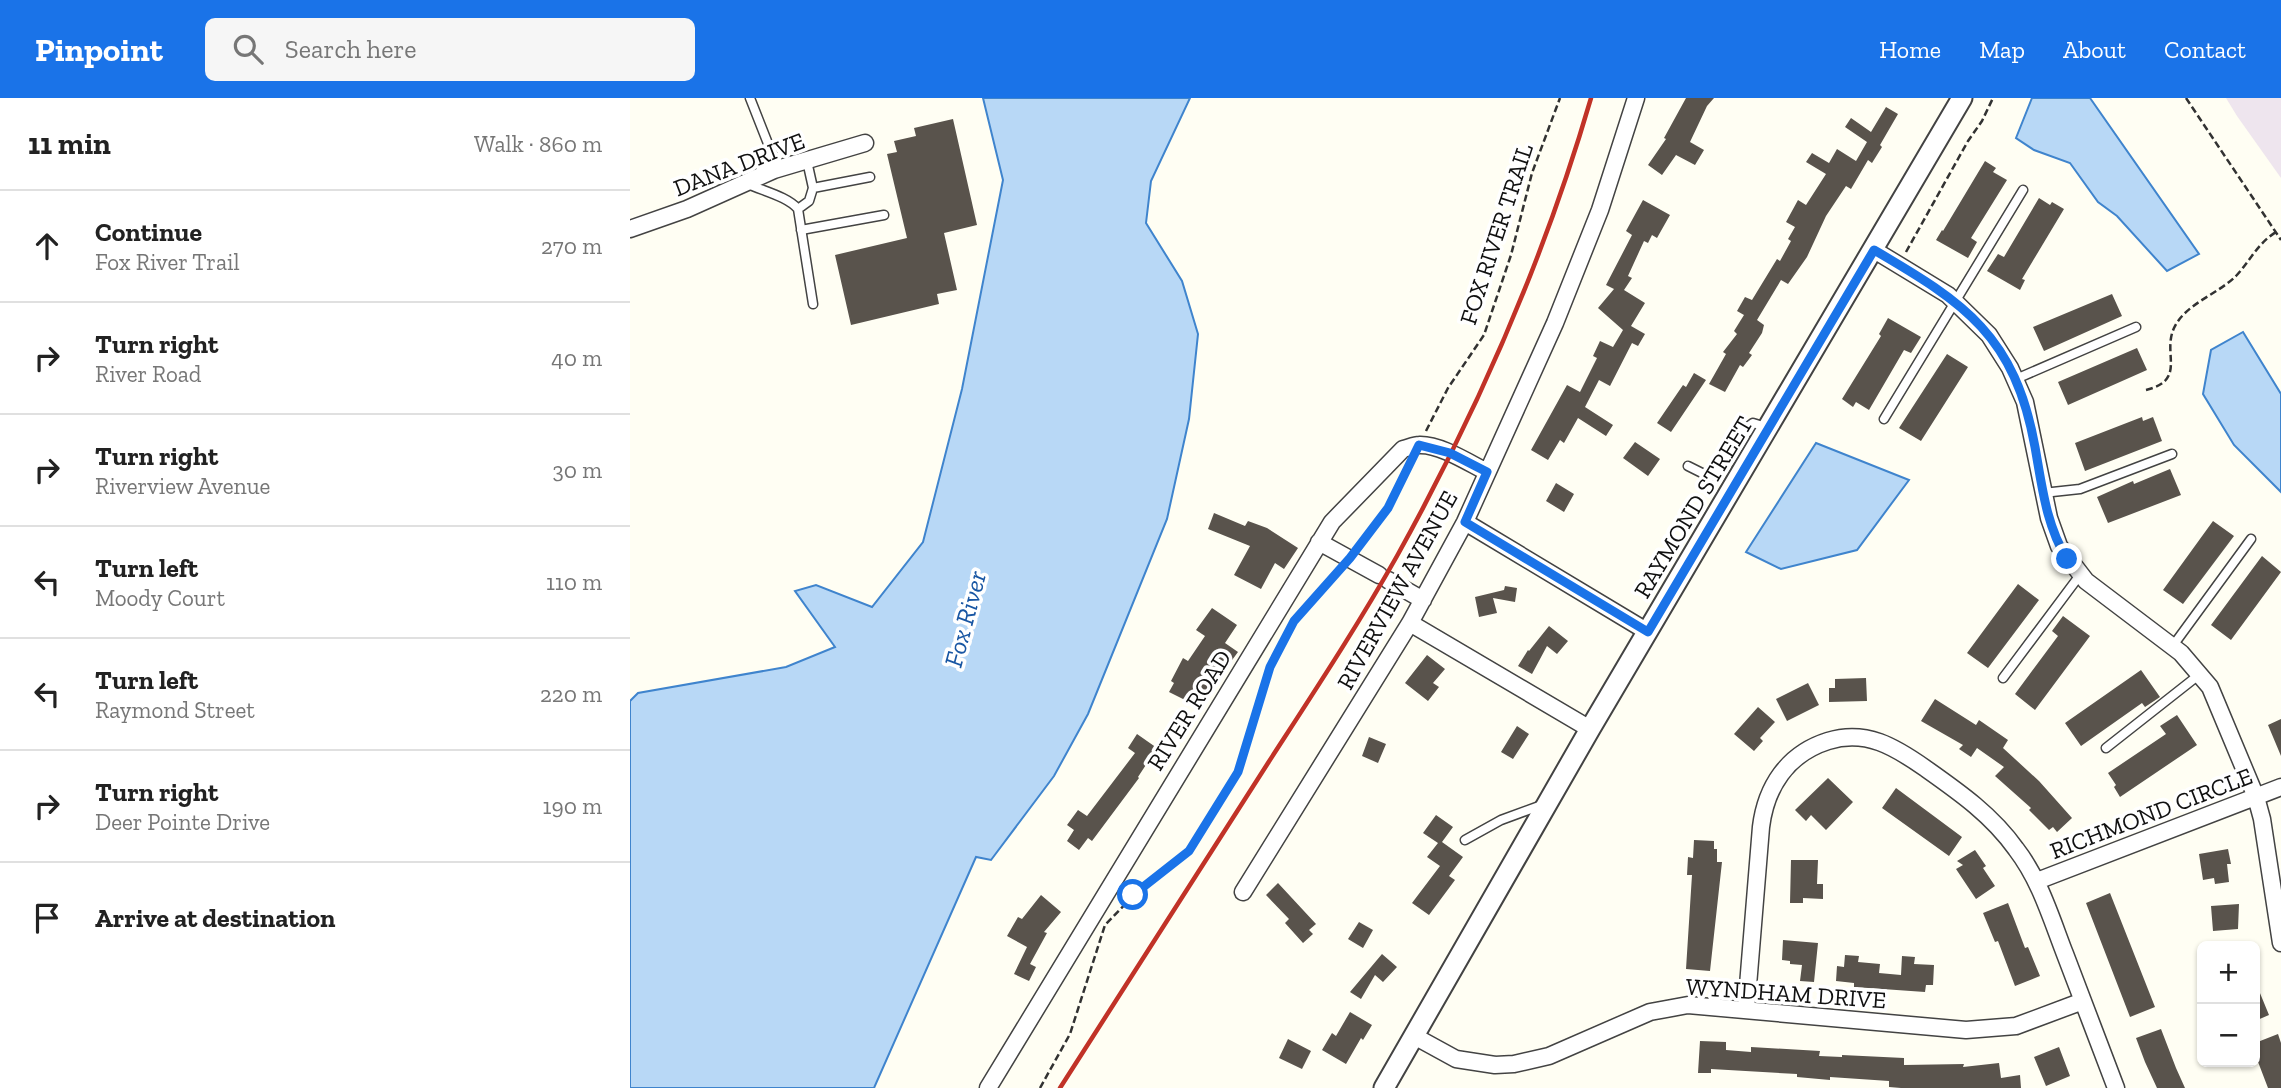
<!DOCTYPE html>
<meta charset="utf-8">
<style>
:root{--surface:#fff;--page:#f6f6f6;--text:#222;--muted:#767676;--line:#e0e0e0;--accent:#1a73e8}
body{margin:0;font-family:"Zilla Slab",serif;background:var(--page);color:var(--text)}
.controls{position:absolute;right:21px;bottom:21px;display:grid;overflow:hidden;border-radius:10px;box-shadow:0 2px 5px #0004}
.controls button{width:63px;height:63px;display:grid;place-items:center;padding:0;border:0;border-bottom:2px solid var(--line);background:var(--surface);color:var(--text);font:35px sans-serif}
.stop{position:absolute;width:21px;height:21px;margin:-16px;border:5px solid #1a73e8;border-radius:50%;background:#fff}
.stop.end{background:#1a73e8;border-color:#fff;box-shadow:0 2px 7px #0008}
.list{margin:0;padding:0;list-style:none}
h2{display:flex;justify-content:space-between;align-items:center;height:91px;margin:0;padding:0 28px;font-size:30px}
h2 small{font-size:23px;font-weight:400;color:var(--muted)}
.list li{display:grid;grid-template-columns:46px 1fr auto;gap:21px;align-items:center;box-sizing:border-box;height:112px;padding:0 28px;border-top:2px solid var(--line)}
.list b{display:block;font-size:26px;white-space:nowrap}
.list p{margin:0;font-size:23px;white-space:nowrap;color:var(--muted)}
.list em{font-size:23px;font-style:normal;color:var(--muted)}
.icon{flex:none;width:38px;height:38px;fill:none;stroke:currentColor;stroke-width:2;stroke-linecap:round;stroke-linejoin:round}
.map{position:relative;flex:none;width:1651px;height:990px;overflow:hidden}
header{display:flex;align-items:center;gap:42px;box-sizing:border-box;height:98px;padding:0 35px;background:var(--accent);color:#fff}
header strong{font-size:33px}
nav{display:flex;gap:38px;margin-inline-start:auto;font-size:24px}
.search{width:490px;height:63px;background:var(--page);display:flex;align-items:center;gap:18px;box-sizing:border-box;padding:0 24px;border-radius:10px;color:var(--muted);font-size:26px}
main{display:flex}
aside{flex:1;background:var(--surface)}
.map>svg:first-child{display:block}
</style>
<header>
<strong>Pinpoint</strong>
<div class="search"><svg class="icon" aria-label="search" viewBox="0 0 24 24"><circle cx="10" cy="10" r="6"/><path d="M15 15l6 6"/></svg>Search here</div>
<nav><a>Home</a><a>Map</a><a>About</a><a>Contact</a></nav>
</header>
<main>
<aside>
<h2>11 min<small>Walk · 860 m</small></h2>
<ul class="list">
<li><svg class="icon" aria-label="ahead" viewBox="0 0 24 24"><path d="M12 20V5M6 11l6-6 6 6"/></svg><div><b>Continue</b><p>Fox River Trail</p></div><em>270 m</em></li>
<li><svg class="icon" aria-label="right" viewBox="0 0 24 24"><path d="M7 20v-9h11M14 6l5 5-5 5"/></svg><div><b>Turn right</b><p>River Road</p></div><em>40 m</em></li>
<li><svg class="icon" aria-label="right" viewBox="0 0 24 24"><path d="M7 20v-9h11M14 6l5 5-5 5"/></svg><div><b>Turn right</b><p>Riverview Avenue</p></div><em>30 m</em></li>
<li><svg class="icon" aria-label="left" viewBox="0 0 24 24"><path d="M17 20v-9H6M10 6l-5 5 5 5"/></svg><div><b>Turn left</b><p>Moody Court</p></div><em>110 m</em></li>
<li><svg class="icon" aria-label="left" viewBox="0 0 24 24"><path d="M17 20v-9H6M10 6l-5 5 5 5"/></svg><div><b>Turn left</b><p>Raymond Street</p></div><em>220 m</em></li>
<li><svg class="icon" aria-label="right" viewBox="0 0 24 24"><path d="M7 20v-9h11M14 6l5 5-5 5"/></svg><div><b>Turn right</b><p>Deer Pointe Drive</p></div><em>190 m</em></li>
<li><svg class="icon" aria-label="arrive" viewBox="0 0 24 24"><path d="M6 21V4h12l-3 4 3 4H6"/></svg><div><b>Arrive at destination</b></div></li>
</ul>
</aside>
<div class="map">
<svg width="1651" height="990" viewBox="0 0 1651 990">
<rect width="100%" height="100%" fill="#fffef3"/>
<!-- industrial -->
<path fill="#eee5ee" d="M1596,0H1651V80L1607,18Z"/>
<!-- water -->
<path fill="#b8d8f6" stroke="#3f84cd" stroke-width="2" d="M353,0H560L521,83L516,125L552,183L568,236L559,321L537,421L458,616L424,678L361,762L346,759L244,990H0V603L8,595L156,569L205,549L165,493L186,487L242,509L293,444L332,291L373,82Z
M1402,0H1460L1569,156L1537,173L1487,118L1468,104L1440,65L1404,52L1386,40Z
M1613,234L1651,296V394L1604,347L1573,296L1581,252Z
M1186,345L1279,382L1227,452L1151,471L1116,454Z"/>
<!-- building -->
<path fill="#59534c" d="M1056,0H1084L1077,8L1060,44L1074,52L1065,67L1046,57L1032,77L1018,67L1036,41L1034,40Z
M1256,9L1268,16L1250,47L1252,49L1242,65L1238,62L1221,91L1216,88L1196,118L1177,159L1158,186L1151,182L1127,222L1134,227L1132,235L1119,255L1122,257L1113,269L1110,267L1095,294L1079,286L1096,256L1093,254L1107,236L1104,233L1114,217L1107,213L1115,199L1122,202L1147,161L1150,163L1161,143L1158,141L1165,129L1156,124L1168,102L1176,107L1196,76L1176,64L1182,55L1199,65L1207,51L1226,63L1237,44L1215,29L1221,20L1241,34Z
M323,21L347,127L314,135L327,192L307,196L309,206L221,227L205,157L277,140L257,56L267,54L264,43L286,38L284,30Z
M1355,63L1366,70L1363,74L1377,82L1341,140L1347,144L1338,160L1306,142L1312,132L1313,133Z
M1409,100L1420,107L1422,104L1434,111L1392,181L1395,182L1390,192L1357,173L1368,156L1374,159Z
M1013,102L1040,117L1027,140L1022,137L1018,145L1014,143L998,178L1002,180L994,192L1015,205L1001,228L1015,236L1008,248L1002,245L980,288L969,282L955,309L983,327L976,338L948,320L934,345L930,342L918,362L901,352L937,287L950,294L967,260L963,258L970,243L983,249L993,232L968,210L984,191L976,187L1002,137L996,133Z
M1482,196L1492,218L1414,253L1403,229Z
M1258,220L1291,239L1281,255L1274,252L1239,312L1226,304L1223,309L1212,301L1251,238L1249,236Z
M1507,250L1517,272L1438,307L1428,284Z
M1317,256L1338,269L1291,343L1269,330Z
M1064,275L1076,282L1041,334L1027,325L1053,287L1056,289Z
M1512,319L1513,323L1523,319L1532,343L1455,373L1445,345Z
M1005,344L1030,361L1018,378L993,360Z
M1540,371L1551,397L1478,425L1467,399L1503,383L1504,386Z
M926,385L944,396L934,414L916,403Z
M584,415L615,428L618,423L637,430L668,450L654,471L645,465L631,491L604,477L620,448L578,431Z
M1583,423L1604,438L1553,506L1533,492Z
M1632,458L1651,474L1601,542L1581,527Z
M1388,486L1409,502L1358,570L1337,555Z
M875,488L887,490L885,504L863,500L867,515L849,519L845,499L874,492Z
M582,510L607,527L595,545L608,554L594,573L590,569L573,600L562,593L557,603L539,594L544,585L541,583L553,560L558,563L575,538L566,532Z
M1433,518L1460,538L1405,612L1385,596L1428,538L1422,533Z
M919,528L938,543L927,556L917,548L902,576L888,568L898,552L899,553Z
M797,557L815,571L803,585L809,589L798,603L775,585Z
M1511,572L1530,599L1515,609L1512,605L1451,648L1435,625Z
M1236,580L1237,603L1199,604V590H1205V581Z
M1178,585L1189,607L1157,623L1146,601Z
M1305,601L1346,627L1349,622L1378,642L1373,650L1409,683L1442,720L1427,734L1423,729L1419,732L1399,712L1401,710L1365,678L1374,669L1347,650L1341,659L1329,651L1333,647L1291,623Z
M1128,609L1145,624L1130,640L1133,643L1124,653L1104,636Z
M1547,617L1567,647L1490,699L1484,689L1486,687L1478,675L1536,636L1530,628Z
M1651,621V658L1638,627Z
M887,628L899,636L883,661L871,654Z
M507,636L527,650L508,679L509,680L462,743L458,740L449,752L437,743L444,732L437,727L448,712L457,718L505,655L498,650Z
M739,639L756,646L748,665L732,658Z
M1198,680L1223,704L1196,732L1181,717L1176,723L1165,712Z
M1266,690L1332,739L1319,758L1252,710Z
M806,717L823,729L812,744L833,759L819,778L825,782L799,817L782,805L810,768L797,759L808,745L793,735Z
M1064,742L1084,743V751H1087V764H1092L1080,873L1056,871L1062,777H1057L1058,759L1063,760Z
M1598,751L1601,766H1597L1599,784L1585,786L1584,780L1573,782L1569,756Z
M1345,752L1356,768L1353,770L1365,788L1346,801L1326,771L1333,767L1327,763Z
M1161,762H1188L1187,786H1193V801L1173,800V805H1160Z
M648,785L686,826L679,832L683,836L673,845L655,825L659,821L636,797Z
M1480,795L1525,909L1500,919L1456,805Z
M411,797L431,814L414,834L417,835L400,866L406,869L399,883L384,876L397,849L377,838L388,819L392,821Z
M1378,805L1395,850L1398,849L1410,878L1385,888L1368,843L1365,844L1353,815Z
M1609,806L1608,831L1583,833L1581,808Z
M729,824L743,832L733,850L718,841Z
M1153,842L1188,845L1184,884L1170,883L1172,867L1160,866V863L1152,862Z
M752,856L767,869L753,884L745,877L731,901L720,894Z
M1215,857L1229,858L1228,864L1250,866L1249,875L1271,877L1272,858L1285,859L1284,866L1304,867L1303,887H1296L1295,894L1224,889V885L1206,883L1207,868L1214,869Z
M1625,883L1639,917L1625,923Z
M720,914L742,927L733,942L731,940L716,966L692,952L702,935L706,938Z
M1531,931L1546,970L1555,990H1527L1515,964L1506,940Z
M1648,936L1651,945V990H1638L1625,956V945Z
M658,941L681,953L672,971L649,960Z
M1070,943L1096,944V952L1121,954V949L1190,953L1189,958L1212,959V957L1274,960V967L1334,966L1333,969L1369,965L1371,980L1390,977L1391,990H1271L1259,989V983L1200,979V982L1167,979V976L1081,971V975H1068Z
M1429,949L1440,978L1416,988L1404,959Z"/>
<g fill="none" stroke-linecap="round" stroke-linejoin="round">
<defs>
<path id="service" d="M120,0L148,71
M177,63L183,90
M116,85C132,93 157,98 168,111L183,206
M168,111L179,103L183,90L240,79
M171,132L254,117
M1386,281L1506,229
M1254,321L1393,92
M1058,368L1080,379L1084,378L1115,331L1123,325L1136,329
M1413,395L1450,391L1542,356
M1542,549L1621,441
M1373,580L1450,477
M1476,650L1570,576
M835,742L871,722L912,707"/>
<path id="minor" d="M0,131L57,111L144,72L235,45
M1244,152L1318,197L1359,237L1380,270L1395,304L1419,420L1429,448L1456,483L1551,555L1580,589L1626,699L1632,721L1651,845
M835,424L1018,534
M689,444L749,477
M758,482L793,502
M780,525L960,631
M1407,783L1651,689
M613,794L780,525L835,424L925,225L970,112L1006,0
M1116,912L1131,729C1136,689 1157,656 1198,643C1236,631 1265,649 1295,670C1329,694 1362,717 1386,751C1410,782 1421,820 1435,856C1452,901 1469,945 1486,990
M784,938L826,961L865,967L884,966L919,958L1020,914L1058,907L1336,932L1386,928L1453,903
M358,990L702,424L773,351C778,350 784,347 789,347C810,346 839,365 857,374"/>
<path id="tertiary" d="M754,990L960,631L1332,0"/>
</defs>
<!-- service casing -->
<use href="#service" stroke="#434343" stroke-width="11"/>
<!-- minor casing -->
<use href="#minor" stroke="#434343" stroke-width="19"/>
<!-- tertiary casing -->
<use href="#tertiary" stroke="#434343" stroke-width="23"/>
<!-- path -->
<path stroke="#323232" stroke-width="2.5" stroke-dasharray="7 3.5" stroke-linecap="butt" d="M1556,0L1651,142
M1276,154L1338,43L1352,23L1363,0
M1516,292C1557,282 1532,256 1544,230C1555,206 1588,196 1606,178C1620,163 1628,145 1646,134
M796,333L818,290L854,237L881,157L902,75L930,0
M728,450L758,410L779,367
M410,990L440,936L475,827L504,797L559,753L609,674L640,569L664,523L710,471"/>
<!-- service -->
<use href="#service" stroke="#fff" stroke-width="8"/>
<!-- minor -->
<use href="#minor" stroke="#fff" stroke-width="16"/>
<!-- tertiary -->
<use href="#tertiary" stroke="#fff" stroke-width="19"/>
<!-- rail -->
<path stroke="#c13227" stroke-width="4.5" d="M430,990C499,881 569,773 638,665C682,597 727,529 767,458C847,314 915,158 961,0"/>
</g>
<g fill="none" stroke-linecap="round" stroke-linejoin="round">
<!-- route -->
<path stroke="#1a73e8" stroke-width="9" d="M503,797L559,753L608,674L640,569L664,523L720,460L758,410L789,347L820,355L857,374L835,424L1018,534L1244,152C1335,205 1385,238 1405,349C1412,388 1416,427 1437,461"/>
</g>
<g text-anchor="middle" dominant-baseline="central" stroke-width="7" stroke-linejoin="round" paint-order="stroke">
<!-- street labels -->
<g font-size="24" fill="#101010" stroke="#fff">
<text transform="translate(109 66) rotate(-21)">DANA DRIVE</text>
<text transform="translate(866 136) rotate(-72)">FOX RIVER TRAIL</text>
<text transform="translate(1063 409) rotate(-59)">RAYMOND STREET</text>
<text transform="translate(767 492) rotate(-61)">RIVERVIEW AVENUE</text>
<text transform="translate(559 612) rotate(-58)">RIVER ROAD</text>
<text transform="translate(1521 715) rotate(-21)">RICHMOND CIRCLE</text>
<text transform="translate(1156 895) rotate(4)">WYNDHAM DRIVE</text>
</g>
<!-- water labels -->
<g font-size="26" font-style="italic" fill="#1856a3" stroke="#fff">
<text transform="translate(335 521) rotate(-75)">Fox River</text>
</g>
</g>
</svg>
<div class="controls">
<button>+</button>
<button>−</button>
</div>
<div class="stop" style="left:503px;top:797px"></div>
<div class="stop end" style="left:1437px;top:461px"></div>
</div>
</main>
